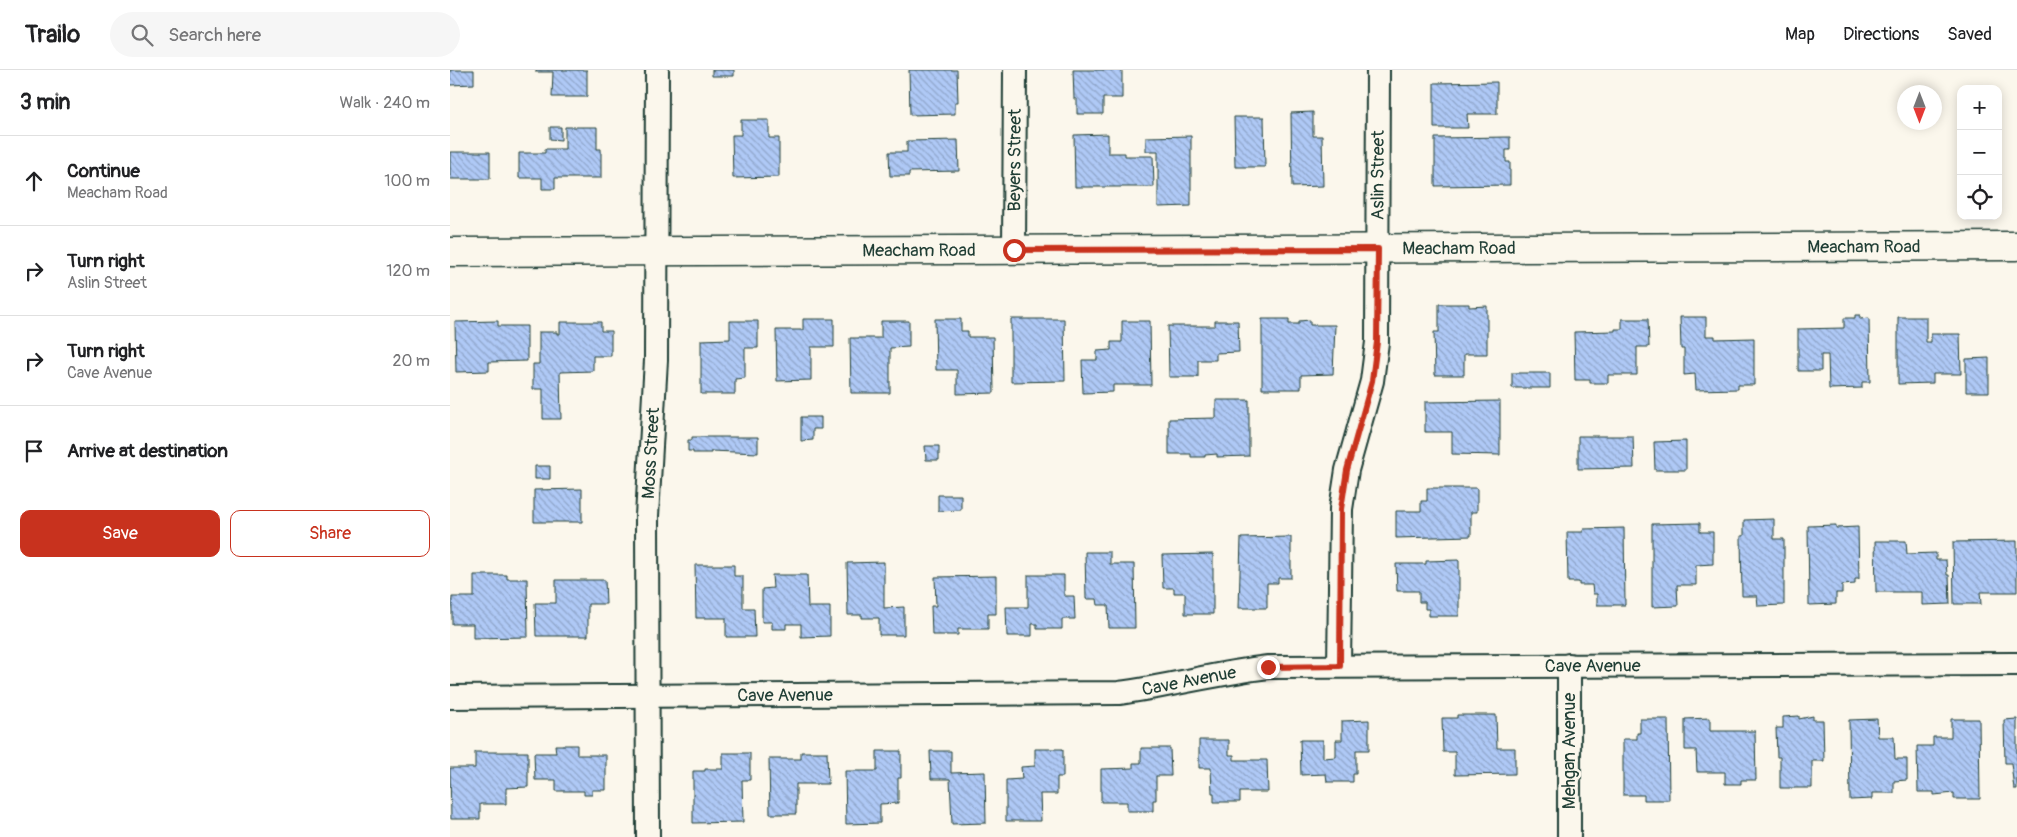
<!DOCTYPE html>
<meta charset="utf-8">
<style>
:root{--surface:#fff;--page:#f6f6f6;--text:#202124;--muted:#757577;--line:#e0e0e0;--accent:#c8321e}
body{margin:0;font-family:Pangolin,sans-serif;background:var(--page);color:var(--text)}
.controls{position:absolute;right:15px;top:15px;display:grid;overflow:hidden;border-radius:10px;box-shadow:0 2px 12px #0003}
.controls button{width:45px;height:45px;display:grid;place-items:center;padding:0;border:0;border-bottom:1px solid var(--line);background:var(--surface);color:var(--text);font:25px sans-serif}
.compass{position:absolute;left:1447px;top:15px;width:45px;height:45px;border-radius:50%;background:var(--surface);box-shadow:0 2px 12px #0003;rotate:180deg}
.stop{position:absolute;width:15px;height:15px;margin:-11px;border:4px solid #c8321e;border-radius:50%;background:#fff}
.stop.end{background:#c8321e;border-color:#fff;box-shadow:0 1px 5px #0008}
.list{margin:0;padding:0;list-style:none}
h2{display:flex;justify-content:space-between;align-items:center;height:65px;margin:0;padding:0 20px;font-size:21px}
h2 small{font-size:16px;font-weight:400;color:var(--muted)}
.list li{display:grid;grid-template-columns:32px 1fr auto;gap:15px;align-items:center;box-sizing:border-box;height:90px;padding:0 20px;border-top:1px solid var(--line)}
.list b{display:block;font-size:19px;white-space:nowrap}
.list p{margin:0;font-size:16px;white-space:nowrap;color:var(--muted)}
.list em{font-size:16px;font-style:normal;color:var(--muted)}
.actions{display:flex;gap:10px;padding:15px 20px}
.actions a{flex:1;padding:11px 0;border:1px solid var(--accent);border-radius:10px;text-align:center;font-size:18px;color:var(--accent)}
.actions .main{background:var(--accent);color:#fff}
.icon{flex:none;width:28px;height:28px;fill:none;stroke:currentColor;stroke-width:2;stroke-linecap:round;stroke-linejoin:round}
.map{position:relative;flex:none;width:1567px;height:767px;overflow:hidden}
header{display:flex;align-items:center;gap:30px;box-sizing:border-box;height:70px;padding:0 25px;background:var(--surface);border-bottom:1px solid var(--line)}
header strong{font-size:24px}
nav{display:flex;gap:28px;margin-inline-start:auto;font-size:18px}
.search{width:350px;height:45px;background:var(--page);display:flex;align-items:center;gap:12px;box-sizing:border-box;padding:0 18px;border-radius:28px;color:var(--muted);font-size:19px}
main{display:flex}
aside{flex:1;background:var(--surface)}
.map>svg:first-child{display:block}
</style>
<header>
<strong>Trailo</strong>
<div class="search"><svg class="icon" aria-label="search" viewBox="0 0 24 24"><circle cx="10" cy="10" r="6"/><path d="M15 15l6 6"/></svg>Search here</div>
<nav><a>Map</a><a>Directions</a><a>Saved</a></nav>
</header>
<main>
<aside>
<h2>3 min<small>Walk · 240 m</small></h2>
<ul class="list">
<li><svg class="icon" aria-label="ahead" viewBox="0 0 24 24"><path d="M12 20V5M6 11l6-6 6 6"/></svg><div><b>Continue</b><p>Meacham Road</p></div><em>100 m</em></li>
<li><svg class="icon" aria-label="right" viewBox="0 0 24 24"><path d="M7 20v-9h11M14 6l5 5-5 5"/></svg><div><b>Turn right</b><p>Aslin Street</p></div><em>120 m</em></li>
<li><svg class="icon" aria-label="right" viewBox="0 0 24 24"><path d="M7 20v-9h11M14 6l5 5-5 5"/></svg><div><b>Turn right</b><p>Cave Avenue</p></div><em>20 m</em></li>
<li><svg class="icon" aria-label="arrive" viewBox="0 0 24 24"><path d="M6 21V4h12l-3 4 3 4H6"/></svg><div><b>Arrive at destination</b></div></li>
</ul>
<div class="actions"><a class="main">Save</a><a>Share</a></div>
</aside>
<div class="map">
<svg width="1567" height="767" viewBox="0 0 1567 767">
<defs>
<pattern id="building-back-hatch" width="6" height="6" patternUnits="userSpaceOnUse" patternTransform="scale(1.25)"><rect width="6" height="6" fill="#afc9f6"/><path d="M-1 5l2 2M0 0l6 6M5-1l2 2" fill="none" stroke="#8ea4c8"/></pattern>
</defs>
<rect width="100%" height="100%" fill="#fbf7ec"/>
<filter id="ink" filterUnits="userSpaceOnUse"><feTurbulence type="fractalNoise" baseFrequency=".02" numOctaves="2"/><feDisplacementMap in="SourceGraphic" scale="10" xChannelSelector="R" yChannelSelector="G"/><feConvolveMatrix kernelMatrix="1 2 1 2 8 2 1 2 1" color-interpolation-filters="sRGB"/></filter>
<g filter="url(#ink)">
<!-- building -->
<path fill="url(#building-back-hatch)" stroke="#1f3d34" d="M0,0H24V14L0,15Z
M86,0H137V27H102L103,2H86Z
M262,0H284V6H262Z
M459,0H507L508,32H505V44L460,45Z
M623,0H672V28H653V44H627V29H624Z
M1047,12V44H1017L1018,58H984V13Z
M863,42V66H872L873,116L842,117L841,43Z
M784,47H814L815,97H785Z
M291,50H319V68H329V107L283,108L282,65H291Z
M100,57H111V70L100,69Z
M115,57H147V79H151V108H105V119H92V108H69V83H95V79H115Z
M658,64V83H675V86H703L704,117H625L624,65Z
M741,66V136L708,137V81H696V67Z
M1060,67V80H1056V92H1060V115L985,116V68Z
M508,70L509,101L459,102V106H440L439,82H457V71Z
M0,82H40V109H0Z
M989,234H1019V237L1037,236V284H1014V305H985L984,262H989Z
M1405,245H1410V249L1419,248L1420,312H1412V318L1379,319L1378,285H1371V301H1348V259L1394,258V248H1405Z
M1230,247H1256V266H1265V269L1304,268V315H1288V319L1246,320L1245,304L1234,305V279H1231Z
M1448,247H1476V272H1481V264H1510L1511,304H1483V313L1448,314Z
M353,249H384V277H361V310L327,311L326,260H353Z
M485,249H511V261H518V267H543L544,323L507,324V300H486Z
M561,249H614L615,311L561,312Z
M812,249H839V254H849V251L860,250V255H885L883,304L851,305V319H812Z
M1172,249H1198L1199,277H1187V305H1158V313H1140V310H1125L1124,262L1165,261V259H1172Z
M48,251V256H77V291L39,292V301L6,302L5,252Z
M280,251H308V278H295V308L285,309V324H251V270L280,269Z
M431,251H459V277L440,278V323H401L400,268H431Z
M672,251H700L701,315H663V322L633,323L632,290H647V281L661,280V272H672Z
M765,251H788L789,282L766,283V290H748V307H719L718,256H765Z
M110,252H151V261H161V286H143V301L110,302L111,349H93V319H83V294H89V262H107V264H110Z
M1539,288V322H1516V289Z
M1062,303H1100V318H1062Z
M766,330H799V386L767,387V384L755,385V387H741V384H719V349L766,348Z
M1050,331V385L1002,384V362H975V332Z
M351,347H371V359H363V370L351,371Z
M1128,366H1183L1184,398L1128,399Z
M242,367H308V383L261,381V383H243V381H238V370H242Z
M1236,371V400H1205L1204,372Z
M475,376H489V390H476Z
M85,396H100V409H85Z
M977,418H1027V442H1021V466L946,468V441H971V431H977Z
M132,419V452H84V420Z
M488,425H511V440L488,441Z
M1324,449V469H1334V535L1308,536L1307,526H1292L1291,466H1294V450Z
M1250,453V462H1263V494L1246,495V515H1227L1228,536L1202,537V454Z
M1386,455V458L1408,457L1409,509H1405V514L1392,515V523H1386V534L1359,535L1358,456Z
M1174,458L1175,535H1147V524H1143L1142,515H1129V512H1118L1117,462H1133V459Z
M841,467V508H828V513H817V538H789L791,468Z
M1425,471H1456L1457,484L1486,483V490H1496L1497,505H1499L1500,534L1472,535V522H1426Z
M1567,471V522H1530L1531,534H1504L1503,472Z
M635,482H660V494H684L685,558H659L658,535H648L647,529H636Z
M763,484V544H735V523H724V518H713L712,485Z
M1009,490V546H979V539H975V532H969V521H947L946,494H976V491Z
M434,492V538L454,537V565H429V548H412V545H398L397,493Z
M245,495H284V506H293V538H304L305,567H276V548H246Z
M24,505H57V509H77L78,567L23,568V554H2V527H24Z
M322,505H357L358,537H380V566L351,567V554H336V559H322V552H312V519L323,518Z
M578,505H614V526H624L625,549H612V559H587V554H582V566H557L556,537H578Z
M546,506V544H538V559H508V565H482L481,536H486L485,507Z
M106,510H155L156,534H138V566H86L85,533H106Z
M1007,645H1046L1047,678H1065V704L1005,705V682H993L992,648H1007Z
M1349,646V649L1363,646V650H1373L1374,691H1362V718H1330V687H1327L1326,658H1333V647Z
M1260,648V661H1305L1306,710H1291V714H1275V702H1247L1246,680H1235V649Z
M1190,649H1218L1219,730H1194V725H1173V669H1187V663H1190Z
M1427,649L1428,667H1444L1445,689H1457V710L1444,711V723H1422V729L1400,730L1399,650Z
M1501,649H1529L1530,729H1504V723L1484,725V722H1468L1467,676H1483V667H1501Z
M1567,649V719H1564L1561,693H1555L1554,650Z
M919,650V680H906V704H903V712H877L876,704L851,705L850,670H873V688L886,687V670H892V651Z
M749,670H779V685H784V690H817L818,722H790V732H764V723H762L761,698H749Z
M105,675H127V685H156V720H142V725H134V721H106V710H85L84,683H106Z
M691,678H720L721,706H706V730H703V741H677V732H651V699L683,698V693H691Z
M585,679H613V707H607V724H590L591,751H556V710L572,709L571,697L585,696Z
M427,681H451V708H448V733L430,734V753L396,754L395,701H427Z
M480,681H501V703L535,702L536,753L502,754L500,709H481Z
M25,682H78V717L56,718V734H30V749H1L0,698H25Z
M351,682H377L378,714H346V744H320L319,689H351Z
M273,683H300V710H292L293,752L243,753V701H255V699H273Z"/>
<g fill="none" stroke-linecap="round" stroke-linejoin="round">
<defs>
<g id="street">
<path id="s1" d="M564,180L565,0"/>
<path id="s2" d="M889,596L891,439L897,400L922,311L927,272L928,0"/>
<path id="s3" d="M0,627L669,623C720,616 768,603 818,597L1567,594"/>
<path id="s4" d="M198,767L197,446L206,290L207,0"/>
<path d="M1119,767V595"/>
</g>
<g id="secondary">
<path id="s5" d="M0,182L1567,176"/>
</g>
</defs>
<!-- street casing -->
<use href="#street" stroke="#1f3d34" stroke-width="26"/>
<!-- secondary casing -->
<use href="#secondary" stroke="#1f3d34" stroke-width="31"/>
<!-- street -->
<use href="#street" stroke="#fbf7ec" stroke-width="22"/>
<!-- secondary -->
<use href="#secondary" stroke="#fbf7ec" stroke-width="28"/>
</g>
</g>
<g fill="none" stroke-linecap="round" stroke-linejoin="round" filter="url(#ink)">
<!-- route -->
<path stroke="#c8321e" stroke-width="6" d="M564,180L928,179L927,272L922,311L897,400L891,439L890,596L818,597"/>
</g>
<g text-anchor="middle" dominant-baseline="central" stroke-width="5" stroke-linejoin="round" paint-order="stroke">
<!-- street labels -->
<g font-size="18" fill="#1f3d34" stroke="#fbf7ec">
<text stroke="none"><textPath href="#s1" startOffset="90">Beyers Street</textPath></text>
<text stroke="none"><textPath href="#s2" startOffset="495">Aslin Street</textPath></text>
<text stroke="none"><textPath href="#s5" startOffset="1414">Meacham Road</textPath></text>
<text stroke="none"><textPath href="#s5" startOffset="1009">Meacham Road</textPath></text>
<text stroke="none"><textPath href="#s5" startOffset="469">Meacham Road</textPath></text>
<text stroke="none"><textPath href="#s4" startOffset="384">Moss Street</textPath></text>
<text stroke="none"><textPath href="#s3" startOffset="1145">Cave Avenue</textPath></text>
<text stroke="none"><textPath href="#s3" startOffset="740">Cave Avenue</textPath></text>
<text stroke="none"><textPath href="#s3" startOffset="335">Cave Avenue</textPath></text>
<text transform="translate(1119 681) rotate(-90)">Mehgan Avenue</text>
</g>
</g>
</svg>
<div class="controls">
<button>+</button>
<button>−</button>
<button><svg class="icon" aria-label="locate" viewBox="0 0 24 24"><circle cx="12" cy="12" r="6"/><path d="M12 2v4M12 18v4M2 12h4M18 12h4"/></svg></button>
</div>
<svg class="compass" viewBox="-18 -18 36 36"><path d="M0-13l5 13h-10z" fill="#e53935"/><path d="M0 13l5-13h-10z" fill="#757577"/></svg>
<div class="stop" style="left:564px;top:180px"></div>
<div class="stop end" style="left:818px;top:597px"></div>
</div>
</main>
